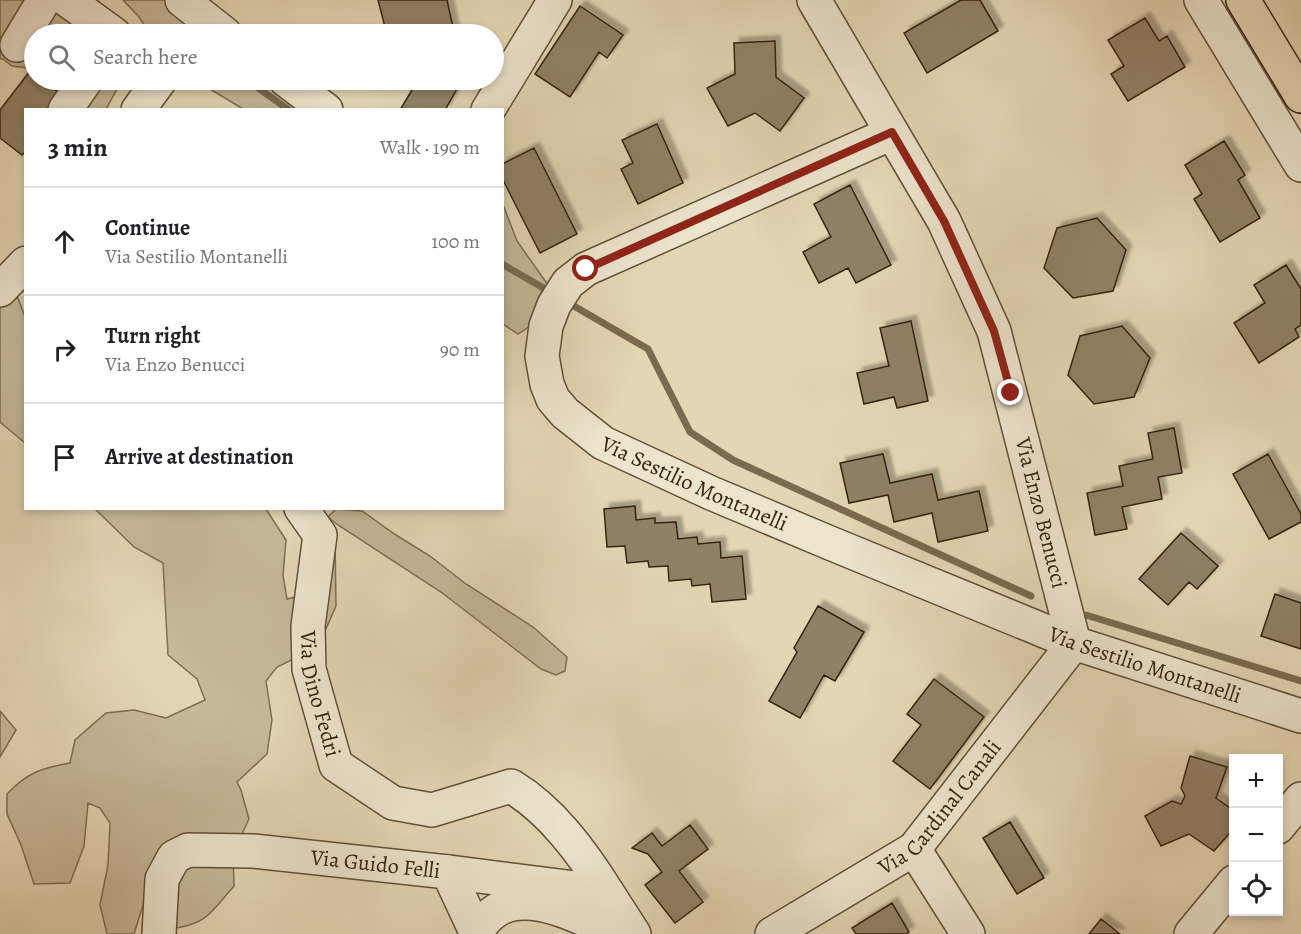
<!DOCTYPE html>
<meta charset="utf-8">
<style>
:root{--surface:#fff;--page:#f6f6f6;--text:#202124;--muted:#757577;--line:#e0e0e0}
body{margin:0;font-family:Alegreya,serif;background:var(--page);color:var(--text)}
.controls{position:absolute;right:18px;bottom:18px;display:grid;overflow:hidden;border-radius:0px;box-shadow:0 3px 9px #0003}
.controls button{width:54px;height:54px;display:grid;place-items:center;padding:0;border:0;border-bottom:2px solid var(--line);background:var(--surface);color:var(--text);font:30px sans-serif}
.stop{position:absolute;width:18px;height:18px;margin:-14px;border:4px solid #8f2418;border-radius:50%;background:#fff}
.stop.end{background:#8f2418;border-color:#fff;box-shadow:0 2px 6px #0008}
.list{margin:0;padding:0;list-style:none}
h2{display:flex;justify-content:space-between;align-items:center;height:78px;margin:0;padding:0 24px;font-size:26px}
h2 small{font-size:20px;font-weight:400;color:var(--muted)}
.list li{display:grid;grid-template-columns:39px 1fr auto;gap:18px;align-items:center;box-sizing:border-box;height:108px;padding:0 24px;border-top:2px solid var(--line)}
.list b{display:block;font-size:22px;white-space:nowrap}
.list p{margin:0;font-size:20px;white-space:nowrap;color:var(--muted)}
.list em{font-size:20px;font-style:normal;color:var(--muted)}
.icon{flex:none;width:33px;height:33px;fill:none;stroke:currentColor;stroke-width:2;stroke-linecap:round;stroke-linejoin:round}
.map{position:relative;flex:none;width:1301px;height:934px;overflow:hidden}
.search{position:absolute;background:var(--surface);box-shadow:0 3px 9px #0003;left:24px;top:24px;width:480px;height:66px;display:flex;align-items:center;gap:15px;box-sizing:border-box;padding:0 21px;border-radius:33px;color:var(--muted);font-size:22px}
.panel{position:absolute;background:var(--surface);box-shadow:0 3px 9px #0003;left:24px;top:108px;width:480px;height:402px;border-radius:0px}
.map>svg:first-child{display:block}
</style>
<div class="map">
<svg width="1301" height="934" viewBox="0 0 1301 934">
<defs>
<filter id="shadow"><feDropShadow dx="5.5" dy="-5.5" stdDeviation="1.5" flood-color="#0004"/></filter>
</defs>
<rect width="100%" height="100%" fill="#e4d6b4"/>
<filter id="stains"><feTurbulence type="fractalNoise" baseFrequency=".00333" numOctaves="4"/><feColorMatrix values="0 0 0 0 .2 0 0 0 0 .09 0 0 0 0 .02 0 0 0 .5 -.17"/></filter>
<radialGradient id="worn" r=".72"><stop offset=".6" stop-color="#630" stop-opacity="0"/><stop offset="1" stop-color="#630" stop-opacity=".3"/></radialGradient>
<!-- green -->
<path fill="#c6b898" stroke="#7e6e54" stroke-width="1.5" d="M0,0H63L100,34H34V69L12,66L3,59H0Z
M123,0H184L192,12L179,34H150L139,17Z
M97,80H122L106,109L74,110Z
M195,80H273L323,109H243Z
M502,202L517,241L548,285L542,318L518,334L503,324Z
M18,298L25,317V443L0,422V301Z
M95,509H266L286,540L283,575L287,599L308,594L335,540L336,606L318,647L277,667L266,681L272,720L267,754L237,782L241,790L249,819L233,853L234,886C210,913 207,925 169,929L144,902L134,934H107L100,905L108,865L110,823L100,808L88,803L84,846L70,883L34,884L21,845L7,814V794C27,773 41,768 70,763L75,740L106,713L134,710L166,718L205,700L197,679L168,655L163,563L134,547Z
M336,509L362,511L396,535L430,556L466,584L533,627L567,657L565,671L556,675L541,669L441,592L338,525L328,517Z
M0,711L16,730L0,757Z"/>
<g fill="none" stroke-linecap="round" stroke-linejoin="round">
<!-- stream -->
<path stroke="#7a6a50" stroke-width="7" d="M247,80L289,110
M502,264L552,293
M567,302L648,349L690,432L733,460L1031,596
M1086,615L1301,681"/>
</g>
<!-- building -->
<path fill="#908165" stroke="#35240f" stroke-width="1.5" filter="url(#shadow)" d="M378,0H447L454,32L445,34H407L405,26L386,31Z
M961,0H980L998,31L927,73L904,33Z
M580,6L623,35L607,58L599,52L570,97L535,74Z
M1145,18L1159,41L1167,36L1185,67L1128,101L1111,74L1124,66L1108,40Z
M775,41L776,77L804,98L780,131L755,113L728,126L707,88L735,74L734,43Z
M30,71L34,74V80H42L66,98L58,110H26V151L22,155L0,138V110Z
M418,80L424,82L425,80H462L445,110H400Z
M657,124L683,183L638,204L621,169L633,163L622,140Z
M1224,141L1245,175L1238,180L1260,218L1220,242L1194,199L1202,194L1185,165Z
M534,148L577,234L540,253L502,178V164Z
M850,185L891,265L856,283L848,268L819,283L803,252L831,237L814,204Z
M1097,218L1126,250L1113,291L1073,298L1044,268L1057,228Z
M1286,265L1301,289V325L1295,329L1299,337L1259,363L1234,323L1265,303L1254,285Z
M911,321L928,401L897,408L894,397L864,404L857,373L889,366L880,328Z
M1122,326L1150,358L1134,397L1094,404L1068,375L1080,336Z
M1174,428L1182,473L1158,477L1162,499L1122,507L1127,529L1095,535L1087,493L1123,486L1119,466L1153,459L1148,433Z
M883,454L890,483L932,474L938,500L979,491L988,531L938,542L932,513L894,522L888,495L849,503L840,463Z
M1268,454L1301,514V522L1269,539L1233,474Z
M635,506L636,520L655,518V523L676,522L678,539L697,537L698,544L720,542L721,558L742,556L746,599L712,602L710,584L692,586L691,579L669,581L668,566L649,567L648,561L627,563L625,546L607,547L604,509Z
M1181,533L1218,566L1197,589L1189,582L1168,605L1139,579Z
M1275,594L1301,603V649L1261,636Z
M818,606L864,632L835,681L824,675L800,718L769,701L797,652L794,648Z
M934,679L984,717L930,789L893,761L921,725L907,714Z
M1190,756L1227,767L1216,798L1234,811V828L1214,851L1189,834L1161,846L1145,816L1172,801L1181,804L1185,796L1181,788Z
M1010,822L1044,878L1017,894L983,838Z
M690,825L708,849L679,871L703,902L675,923L645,885L662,872L648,854L632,848L652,833L662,846Z
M892,903L909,932L906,934H856L852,928Z
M1101,919L1120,934H1089Z"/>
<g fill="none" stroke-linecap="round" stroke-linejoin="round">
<defs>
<g id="minor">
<path d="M67,0L114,34"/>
<path d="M182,0L225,34"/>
<path d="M1201,0L1301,165"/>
<path d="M17,45L44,0"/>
<path d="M286,80L326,110"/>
<path d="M65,110L86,80"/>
<path d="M138,110L160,80"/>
<path d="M488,110L555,0"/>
<path id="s1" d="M892,133L586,269L568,283L554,305L546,326L542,356L547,384L553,399L565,413L603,443L711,493L830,543L1074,643L1301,716"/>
<path d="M0,290L26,263"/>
<path id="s2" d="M301,508L320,535L308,626L309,669L336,765L393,803L432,810L511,786C551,810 582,852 607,892"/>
<path d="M1278,827L1301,799"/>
<path d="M914,849L968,934"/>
<path d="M448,872L476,932"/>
<path id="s3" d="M159,934L162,879L174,857L188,850L253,851L448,872L607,892L634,934"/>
<path d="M476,934C506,875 573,915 617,934"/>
<path id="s4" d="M772,934L914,849L1074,643L994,331L944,221L814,0"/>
<path d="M1191,934L1234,882"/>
</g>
<path id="major" d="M1243,0L1301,96"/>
</defs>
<!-- minor casing -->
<use href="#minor" stroke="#615038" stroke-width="36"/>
<!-- major casing -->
<use href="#major" stroke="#35240f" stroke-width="36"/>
<!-- minor -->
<use href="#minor" stroke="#ede4ce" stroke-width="33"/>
<!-- major -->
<use href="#major" stroke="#e4d6b4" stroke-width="33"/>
</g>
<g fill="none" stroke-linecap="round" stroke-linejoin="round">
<!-- route -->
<path stroke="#8f2418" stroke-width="8" d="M586,269L892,132L944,221L994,331L1011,393"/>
</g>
<g text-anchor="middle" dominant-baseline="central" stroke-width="6" stroke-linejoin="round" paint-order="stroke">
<!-- street labels -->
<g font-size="22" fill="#35240f" stroke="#ede4ce">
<text stroke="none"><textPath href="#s1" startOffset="648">Via Sestilio Montanelli</textPath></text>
<text transform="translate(1041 513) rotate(76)">Via Enzo Benucci</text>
<text stroke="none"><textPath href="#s1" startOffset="1134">Via Sestilio Montanelli</textPath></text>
<text stroke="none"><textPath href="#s2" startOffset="194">Via Dino Fedri</textPath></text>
<text stroke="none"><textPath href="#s4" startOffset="213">Via Cardinal Canali</textPath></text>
<text stroke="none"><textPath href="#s3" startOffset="284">Via Guido Felli</textPath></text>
</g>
</g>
<rect width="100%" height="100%" filter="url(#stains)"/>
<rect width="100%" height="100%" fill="url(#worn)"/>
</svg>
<div class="controls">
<button>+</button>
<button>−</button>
<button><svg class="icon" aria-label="locate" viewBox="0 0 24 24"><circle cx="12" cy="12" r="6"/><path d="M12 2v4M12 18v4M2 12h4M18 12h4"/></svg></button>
</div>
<div class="stop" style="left:586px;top:269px"></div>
<div class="stop end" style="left:1011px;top:393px"></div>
<div class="search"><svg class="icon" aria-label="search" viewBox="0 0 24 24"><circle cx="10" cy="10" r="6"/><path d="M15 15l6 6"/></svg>Search here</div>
<section class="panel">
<h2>3 min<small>Walk · 190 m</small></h2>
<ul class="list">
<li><svg class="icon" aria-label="ahead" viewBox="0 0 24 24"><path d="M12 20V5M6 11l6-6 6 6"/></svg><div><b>Continue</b><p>Via Sestilio Montanelli</p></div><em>100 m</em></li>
<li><svg class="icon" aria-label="right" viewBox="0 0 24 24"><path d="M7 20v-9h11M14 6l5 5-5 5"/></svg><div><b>Turn right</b><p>Via Enzo Benucci</p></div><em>90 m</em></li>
<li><svg class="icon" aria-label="arrive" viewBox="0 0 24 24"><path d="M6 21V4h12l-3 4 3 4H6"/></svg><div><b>Arrive at destination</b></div></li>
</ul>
</section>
</div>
